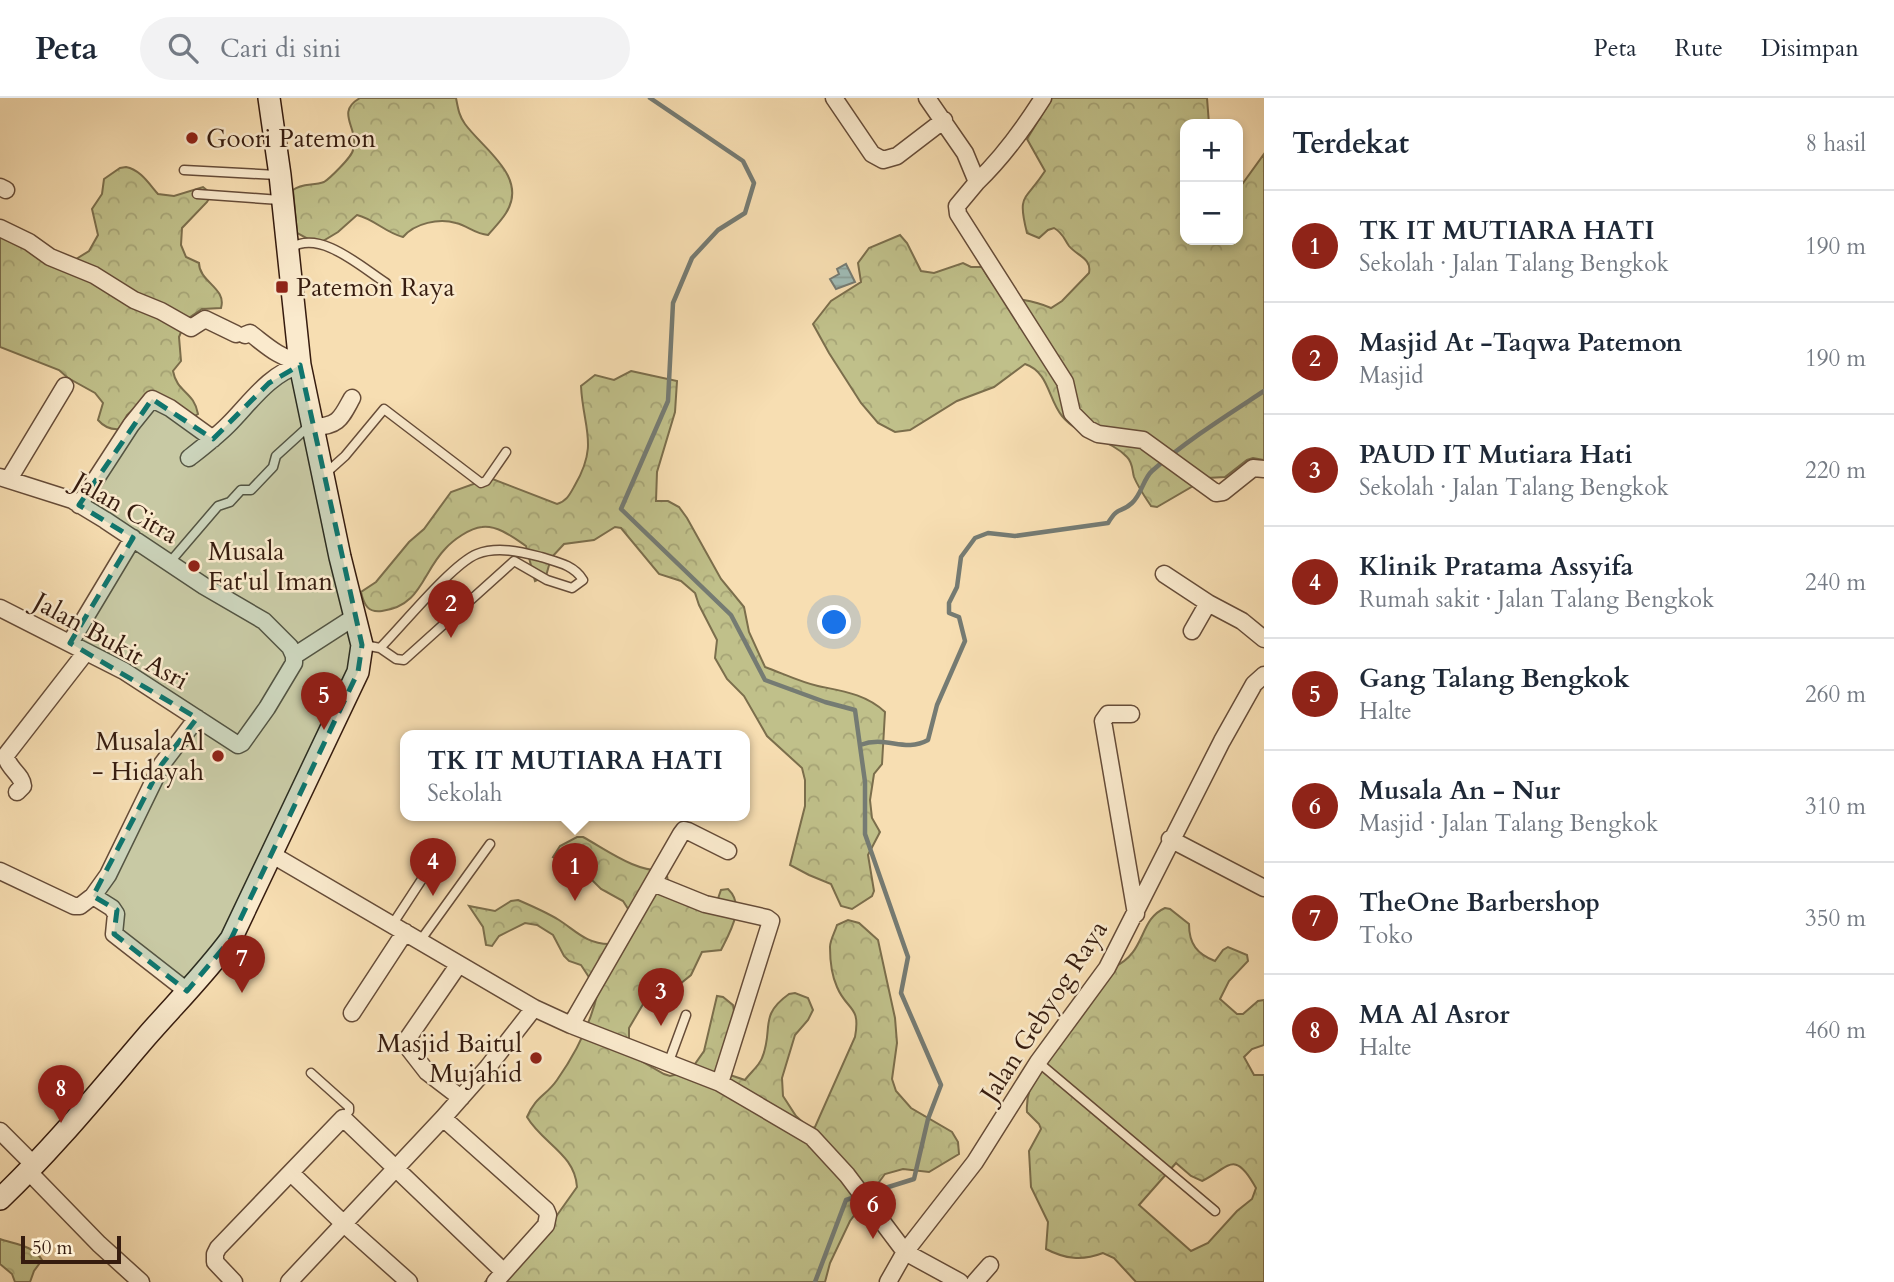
<!DOCTYPE html>
<html lang="id">
<meta charset="utf-8">
<style>
:root{--surface:#fff;--page:#f2f2f3;--text:#1f2937;--muted:#747a83;--line:#e0e1e3;--accent:#8f2418}
body{margin:0;font-family:Cardo,serif;background:var(--page);color:var(--text)}
.controls{position:absolute;right:21px;top:21px;display:grid;overflow:hidden;border-radius:14px;box-shadow:0 4px 10px #0003}
.controls button{width:63px;height:63px;display:grid;place-items:center;padding:0;border:0;border-bottom:2px solid var(--line);background:var(--surface);color:var(--text);font:35px sans-serif}
.scale{position:absolute;left:21px;bottom:18px;width:100px;box-sizing:border-box;padding-left:7px;border:4px solid #361c0f;border-top:0;font-size:19px;line-height:24px;white-space:nowrap;color:#361c0f;-webkit-text-stroke:5px #faeacd;paint-order:stroke}
.you{position:absolute;left:835px;top:525px;width:24px;height:24px;margin:-18px;border:5px solid #fff;border-radius:50%;background:#1a73e8;box-shadow:0 0 0 10px #1a73e833}
.badge{display:grid;place-items:center;width:46px;height:46px;border-radius:50%;background:var(--accent);color:#fff;font-size:23px;font-weight:700}
.pin{position:absolute;translate:-50% -58px;filter:drop-shadow(0 2px 4px #0008)}
.pin::after{content:'';position:absolute;top:37px;width:24px;height:21px;background:inherit;clip-path:polygon(0 0,100% 0,50% 100%)}
.popup{position:absolute;left:400px;top:632px;width:350px;height:91px;box-sizing:border-box;display:grid;place-content:center;border-radius:14px;background:var(--surface);filter:drop-shadow(0 2px 5px #0005);font-size:23px;white-space:nowrap;color:var(--muted)}
.popup b{font-size:26px;color:var(--text)}
.popup::after{content:'';position:absolute;left:50%;top:100%;margin-left:-14px;border:14px solid transparent;border-top-color:var(--surface)}
.list{margin:0;padding:0;list-style:none}
h2{display:flex;justify-content:space-between;align-items:center;height:91px;margin:0;padding:0 28px;font-size:30px}
h2 small{font-size:23px;font-weight:400;color:var(--muted)}
.list li{display:grid;grid-template-columns:46px 1fr auto;gap:21px;align-items:center;box-sizing:border-box;height:112px;padding:0 28px;border-top:2px solid var(--line)}
.list b{display:block;font-size:26px;white-space:nowrap}
.list p{margin:0;font-size:23px;white-space:nowrap;color:var(--muted)}
.list em{font-size:23px;font-style:normal;color:var(--muted)}
.icon{flex:none;width:38px;height:38px;fill:none;stroke:currentColor;stroke-width:2;stroke-linecap:round;stroke-linejoin:round}
.map{position:relative;flex:none;width:1264px;height:1184px;overflow:hidden}
header{display:flex;align-items:center;gap:42px;box-sizing:border-box;height:98px;padding:0 35px;background:var(--surface);border-bottom:2px solid var(--line)}
header strong{font-size:33px}
nav{display:flex;gap:38px;margin-inline-start:auto;font-size:24px}
.search{width:490px;height:63px;background:var(--page);display:flex;align-items:center;gap:18px;box-sizing:border-box;padding:0 24px;border-radius:38px;color:var(--muted);font-size:26px}
main{display:flex}
aside{flex:1;background:var(--surface)}
.map>svg:first-child{display:block}
</style>
<header>
<strong>Peta</strong>
<div class="search"><svg class="icon" aria-label="search" viewBox="0 0 24 24"><circle cx="10" cy="10" r="6"/><path d="M15 15l6 6"/></svg>Cari di sini</div>
<nav><a>Peta</a><a>Rute</a><a>Disimpan</a></nav>
</header>
<main>
<div class="map">
<svg width="1264" height="1184" viewBox="0 0 1264 1184">
<defs>
<pattern id="forest-crowns" width="20" height="18" patternUnits="userSpaceOnUse" patternTransform="scale(1.75)"><rect width="20" height="18" fill="#c0c08a"/><path d="M2 6a3 3 0 1 1 6 0M12 15a3 3 0 1 1 6 0" fill="none" stroke="#a6a476"/></pattern>
<pattern id="water-rules" width="6" height="5" patternUnits="userSpaceOnUse" patternTransform="scale(1.75)"><rect width="6" height="5" fill="#9fbbb5"/><path d="M0 2.5h6" fill="none" stroke="#8aa09a"/></pattern>
</defs>
<rect width="100%" height="100%" fill="#f7deb2"/>
<filter id="stains"><feTurbulence type="fractalNoise" baseFrequency=".00286" numOctaves="4"/><feColorMatrix values="0 0 0 0 .2 0 0 0 0 .09 0 0 0 0 .02 0 0 0 .5 -.17"/></filter>
<radialGradient id="worn" r=".72"><stop offset=".6" stop-color="#630" stop-opacity="0"/><stop offset="1" stop-color="#630" stop-opacity=".3"/></radialGradient>
<!-- forest -->
<path fill="url(#forest-crowns)" stroke="#7b6e4c" stroke-width="2" fill-rule="evenodd" d="M360,0H456C458,10 459,18 465,26C483,51 529,79 506,115C501,123 494,130 488,137C475,136 468,128 456,125C439,120 415,125 403,139C386,135 374,121 357,117L338,134L323,143L308,141L297,135L293,92C302,85 313,88 324,84C329,81 352,59 353,52C360,30 334,15 360,0Z
M1052,0H1207L1209,26H1185V142H1238V92L1264,56V362L1253,360L1247,362L1225,379L1207,380L1157,409L1151,408C1145,399 1138,389 1134,379C1132,372 1133,365 1127,359C1109,340 1079,339 1062,318C1048,301 1049,274 1025,266L994,289L957,303L910,332L895,334L878,325L861,305L829,255L813,226L831,203L861,184L858,165L869,150L900,137L907,145L921,173L934,175L963,165L971,169H982C1006,212 1015,194 1051,210L1062,203L1089,175C1092,160 1077,158 1069,148C1064,141 1063,135 1054,130L1048,132L1039,140L1027,135C1017,95 1025,104 1045,73L1027,41Z
M126,69C141,72 149,86 158,96L174,98L203,89L208,93L210,99L207,104L182,130L181,147L186,159L199,165C199,184 227,190 221,210L202,211L186,222L179,239L181,263L173,273C177,295 194,293 198,316L193,319L168,310L137,308L127,317L120,331C111,332 104,329 98,322L103,305L95,295L68,280L59,272L0,249V135L73,163L89,153L98,137L92,111L102,96L104,81L120,70Z
M631,273L677,283L675,314L657,374L656,403H668L679,409L687,420L721,481L744,509L749,534L765,569C782,575 800,584 818,588C842,593 866,596 885,614L882,666L874,676L870,702L872,720L880,734L868,757L874,793L872,798L852,811L841,808L831,786L809,777L790,767L805,708V682L802,670L767,638L744,598L727,581L715,560L717,542L699,507L695,495L681,483L659,476L621,430L615,429L594,442L564,446L551,460L546,478L535,483L526,448C514,440 498,427 482,429C470,430 453,442 445,451C422,475 421,508 382,513C368,515 364,507 361,494L376,484L409,444L424,431L451,394L490,380L557,406C567,403 570,396 575,387C599,346 583,330 581,288L595,277L614,282Z
M577,739H583C607,752 638,776 666,772L668,784L715,809L721,792L728,791C746,808 730,834 721,852L702,854L691,877L680,886L663,884L652,891L629,930V956L664,976L670,978L690,973L704,953L717,898L723,899L733,907L734,913L727,976L745,982C750,975 759,968 762,960C774,931 758,918 789,896L795,895L808,900L813,912L808,922L795,937L782,980L783,998L796,1018L810,1031L815,1029L855,939C861,907 847,913 837,889C832,878 830,861 830,849C830,842 835,834 837,827L848,822L859,825L878,842L895,920L897,945L892,981L896,993L911,1010L952,1034L958,1044L959,1056L929,1074L903,1071L885,1076L850,1123L830,1165L825,1184H485L521,1144L543,1137L577,1089C575,1056 542,1045 527,1019C536,998 546,998 557,982C576,955 591,925 598,893L581,867L569,863L564,858L553,837L537,827L525,825L499,838L492,848L486,847L483,829L469,808L495,813L511,803L518,802C532,808 546,814 559,822C576,833 587,846 609,846L630,814L623,803L601,791L587,777L553,759L560,748Z
M1165,810L1170,811L1189,826C1189,846 1197,856 1215,863L1223,852L1228,849L1247,857L1248,863L1229,883L1220,901L1237,916H1243L1258,903L1264,902V947L1252,951L1244,959L1254,977H1264V1184H1136L1114,1160L1103,1155C1082,1163 1065,1161 1046,1151L1048,1124L1031,1089L1029,1053L1041,1031L1039,1026L1027,1014C1023,962 1093,916 1114,869C1147,854 1138,822 1165,810ZM1176,1065L1191,1078L1202,1083C1229,1070 1234,1050 1256,1090L1252,1101L1237,1113L1208,1145L1191,1153L1139,1107Z
M0,1141C14,1146 33,1147 42,1162L34,1173L30,1184H15L12,1176L0,1166Z"/>
<!-- water -->
<path fill="url(#water-rules)" stroke="#757b73" stroke-width="2" d="M846,166L855,184L836,191L830,181L839,176L837,171Z"/>
<g fill="none" stroke-linecap="round" stroke-linejoin="round">
<!-- stream -->
<path stroke="#757b73" stroke-width="4.5" d="M650,0L743,63L754,85L745,115L718,132L692,160L673,205L668,303L621,411L731,517L765,582L825,604L855,612L865,684V736L908,859L901,895L941,987L928,1021L914,1081L866,1096
M860,647C887,637 904,655 928,642L937,607L965,543L959,519L949,515V505L957,489L961,459L975,440L988,435L1015,438L1108,425C1119,407 1120,416 1132,405C1142,396 1143,381 1152,373C1186,343 1226,318 1264,293
M815,1184L846,1102L858,1098"/>
<defs>
<path id="lane" d="M184,72L277,77
M197,96L280,102
M291,150C320,131 361,169 386,185
M326,375L345,358L384,311L481,385L486,383L506,354
M170,464L218,408L230,404L241,392H251L273,369L276,358L309,328
M364,547L380,550C402,528 452,466 477,456C498,448 521,454 541,459C557,464 574,467 583,482L572,490L547,482L514,463L404,562L396,561L380,550
M392,827L428,772
M420,843L490,746
M1038,964L1215,1113
M668,966L686,917
M311,975L349,1009V1013L343,1020"/>
<path id="street" d="M834,0L872,56L883,62L897,58L944,22
M927,0L965,55L977,84L957,108L958,116L1065,284L1072,315L1088,331L1098,336L1143,342L1216,395L1223,394L1253,370L1264,371
M977,84C1003,59 1024,30 1043,0
M0,89L6,92
M0,130L29,144L50,159L94,177L134,202L161,213L191,230L205,221L236,236
M245,237L250,235C266,247 280,261 300,263
M314,329C339,328 341,320 352,300
M189,360C203,349 216,339 228,327C250,305 269,276 300,267
M0,379L72,402L105,422L204,488L264,523L290,549L294,558V565L267,610L242,645L238,647L124,573L0,510
M9,381L65,288
M79,407L131,327L152,301L170,310L213,341
M1164,476L1208,505
M1192,533L1208,505L1242,523L1264,541
M70,545L133,440
M294,558L356,518
M1131,616H1108L1103,623L1136,816
M17,694L23,688C22,676 7,670 6,657L86,554
M1170,741L1264,790
M271,756L534,910L571,927L720,985L812,1039L847,1077L905,1154L960,1184
M0,773L74,808H80L93,798L112,810L116,816L114,836L187,893
M653,785L705,806L767,820L771,823L720,985
M93,798L108,777L162,666L197,620
M459,866L406,943V947L427,974L461,1000
M352,915L405,834
M571,927L681,736L684,732L688,733L728,753
M443,1020L546,1112L548,1117L546,1127L495,1184
M0,1033L35,1068
M29,1074L99,1146L141,1184
M291,1075L344,1126L409,1184
M234,1184L215,1164V1156L218,1150L343,1020L504,1174
M289,1184L443,1020L488,969L534,910
M888,1184L905,1154L975,1064L1038,964L1107,870L1222,643L1254,586L1264,577
M975,1184L990,1167"/>
<path id="secondary" d="M0,1101C53,1051 99,994 147,938C175,906 205,876 231,841L358,574L362,547L340,459L300,267L280,77L269,0"/>
</defs>
<!-- lane casing -->
<use href="#lane" stroke="#664c38" stroke-width="11"/>
<!-- street casing -->
<use href="#street" stroke="#664c38" stroke-width="19"/>
<!-- secondary casing -->
<use href="#secondary" stroke="#361c0f" stroke-width="24"/>
<!-- lane -->
<use href="#lane" stroke="#faeacd" stroke-width="8"/>
<!-- street -->
<use href="#street" stroke="#faeacd" stroke-width="16"/>
<!-- secondary -->
<use href="#secondary" stroke="#faeacd" stroke-width="21"/>
</g>
<!-- marked area -->
<path fill="#0f766e" fill-opacity="0.2" stroke="#0f766e" stroke-width="5" stroke-dasharray="14 9" stroke-linejoin="round" d="M300,267L362,547L358,574L231,841L187,893L114,836L117,812L93,798L162,666L197,620L70,545L133,440L79,407L152,301L213,341L269,285Z"/>
<!-- markers -->
<g fill="#8f2418" stroke="#faeacd" stroke-width="2.5">
<circle cx="192" cy="40" r="7"/>
<rect x="275" y="182" width="14" height="14" rx="3.5"/>
<circle cx="194" cy="468" r="7"/>
<circle cx="218" cy="658" r="7"/>
<circle cx="536" cy="960" r="7"/>
</g>
<g text-anchor="middle" dominant-baseline="central" stroke-width="5" stroke-linejoin="round" paint-order="stroke">
<!-- poi labels -->
<g font-size="26" fill="#361c0f" stroke="#faeacd" text-anchor="start">
<text x="206" y="40">Goori Patemon</text>
<text x="296" y="189">Patemon Raya</text>
<text x="208" y="453">Musala<tspan x="208" dy="30">Fat'ul Iman</tspan></text>
<text x="204" y="643" text-anchor="end">Musala Al<tspan x="204" dy="30">- Hidayah</tspan></text>
<text x="522" y="945" text-anchor="end">Masjid Baitul<tspan x="522" dy="30">Mujahid</tspan></text>
</g>
<!-- street labels -->
<g font-size="26" fill="#361c0f" stroke="#faeacd">
<text transform="translate(126 410) rotate(30)">Jalan Citra</text>
<text transform="translate(111 543) rotate(29)">Jalan Bukit Asri</text>
<text transform="translate(1044 913) rotate(-57)">Jalan Gebyog Raya</text>
</g>
</g>
<rect width="100%" height="100%" filter="url(#stains)"/>
<rect width="100%" height="100%" fill="url(#worn)"/>
</svg>
<div class="controls">
<button>+</button>
<button>−</button>
</div>
<div class="scale">50 m</div>
<div class="you"></div>
<div class="pin badge" style="left:575px;top:803px">1</div>
<div class="popup"><b>TK IT MUTIARA HATI</b>Sekolah</div>
<div class="pin badge" style="left:451px;top:540px">2</div>
<div class="pin badge" style="left:661px;top:928px">3</div>
<div class="pin badge" style="left:433px;top:798px">4</div>
<div class="pin badge" style="left:324px;top:632px">5</div>
<div class="pin badge" style="left:873px;top:1141px">6</div>
<div class="pin badge" style="left:242px;top:895px">7</div>
<div class="pin badge" style="left:61px;top:1025px">8</div>
</div>
<aside>
<h2>Terdekat<small>8 hasil</small></h2>
<ul class="list">
<li><span class="badge">1</span><div><b>TK IT MUTIARA HATI</b><p>Sekolah · Jalan Talang Bengkok</p></div><em>190 m</em></li>
<li><span class="badge">2</span><div><b>Masjid At -Taqwa Patemon</b><p>Masjid</p></div><em>190 m</em></li>
<li><span class="badge">3</span><div><b>PAUD IT Mutiara Hati</b><p>Sekolah · Jalan Talang Bengkok</p></div><em>220 m</em></li>
<li><span class="badge">4</span><div><b>Klinik Pratama Assyifa</b><p>Rumah sakit · Jalan Talang Bengkok</p></div><em>240 m</em></li>
<li><span class="badge">5</span><div><b>Gang Talang Bengkok</b><p>Halte</p></div><em>260 m</em></li>
<li><span class="badge">6</span><div><b>Musala An - Nur</b><p>Masjid · Jalan Talang Bengkok</p></div><em>310 m</em></li>
<li><span class="badge">7</span><div><b>TheOne Barbershop</b><p>Toko</p></div><em>350 m</em></li>
<li><span class="badge">8</span><div><b>MA Al Asror</b><p>Halte</p></div><em>460 m</em></li>
</ul>
</aside>
</main>
